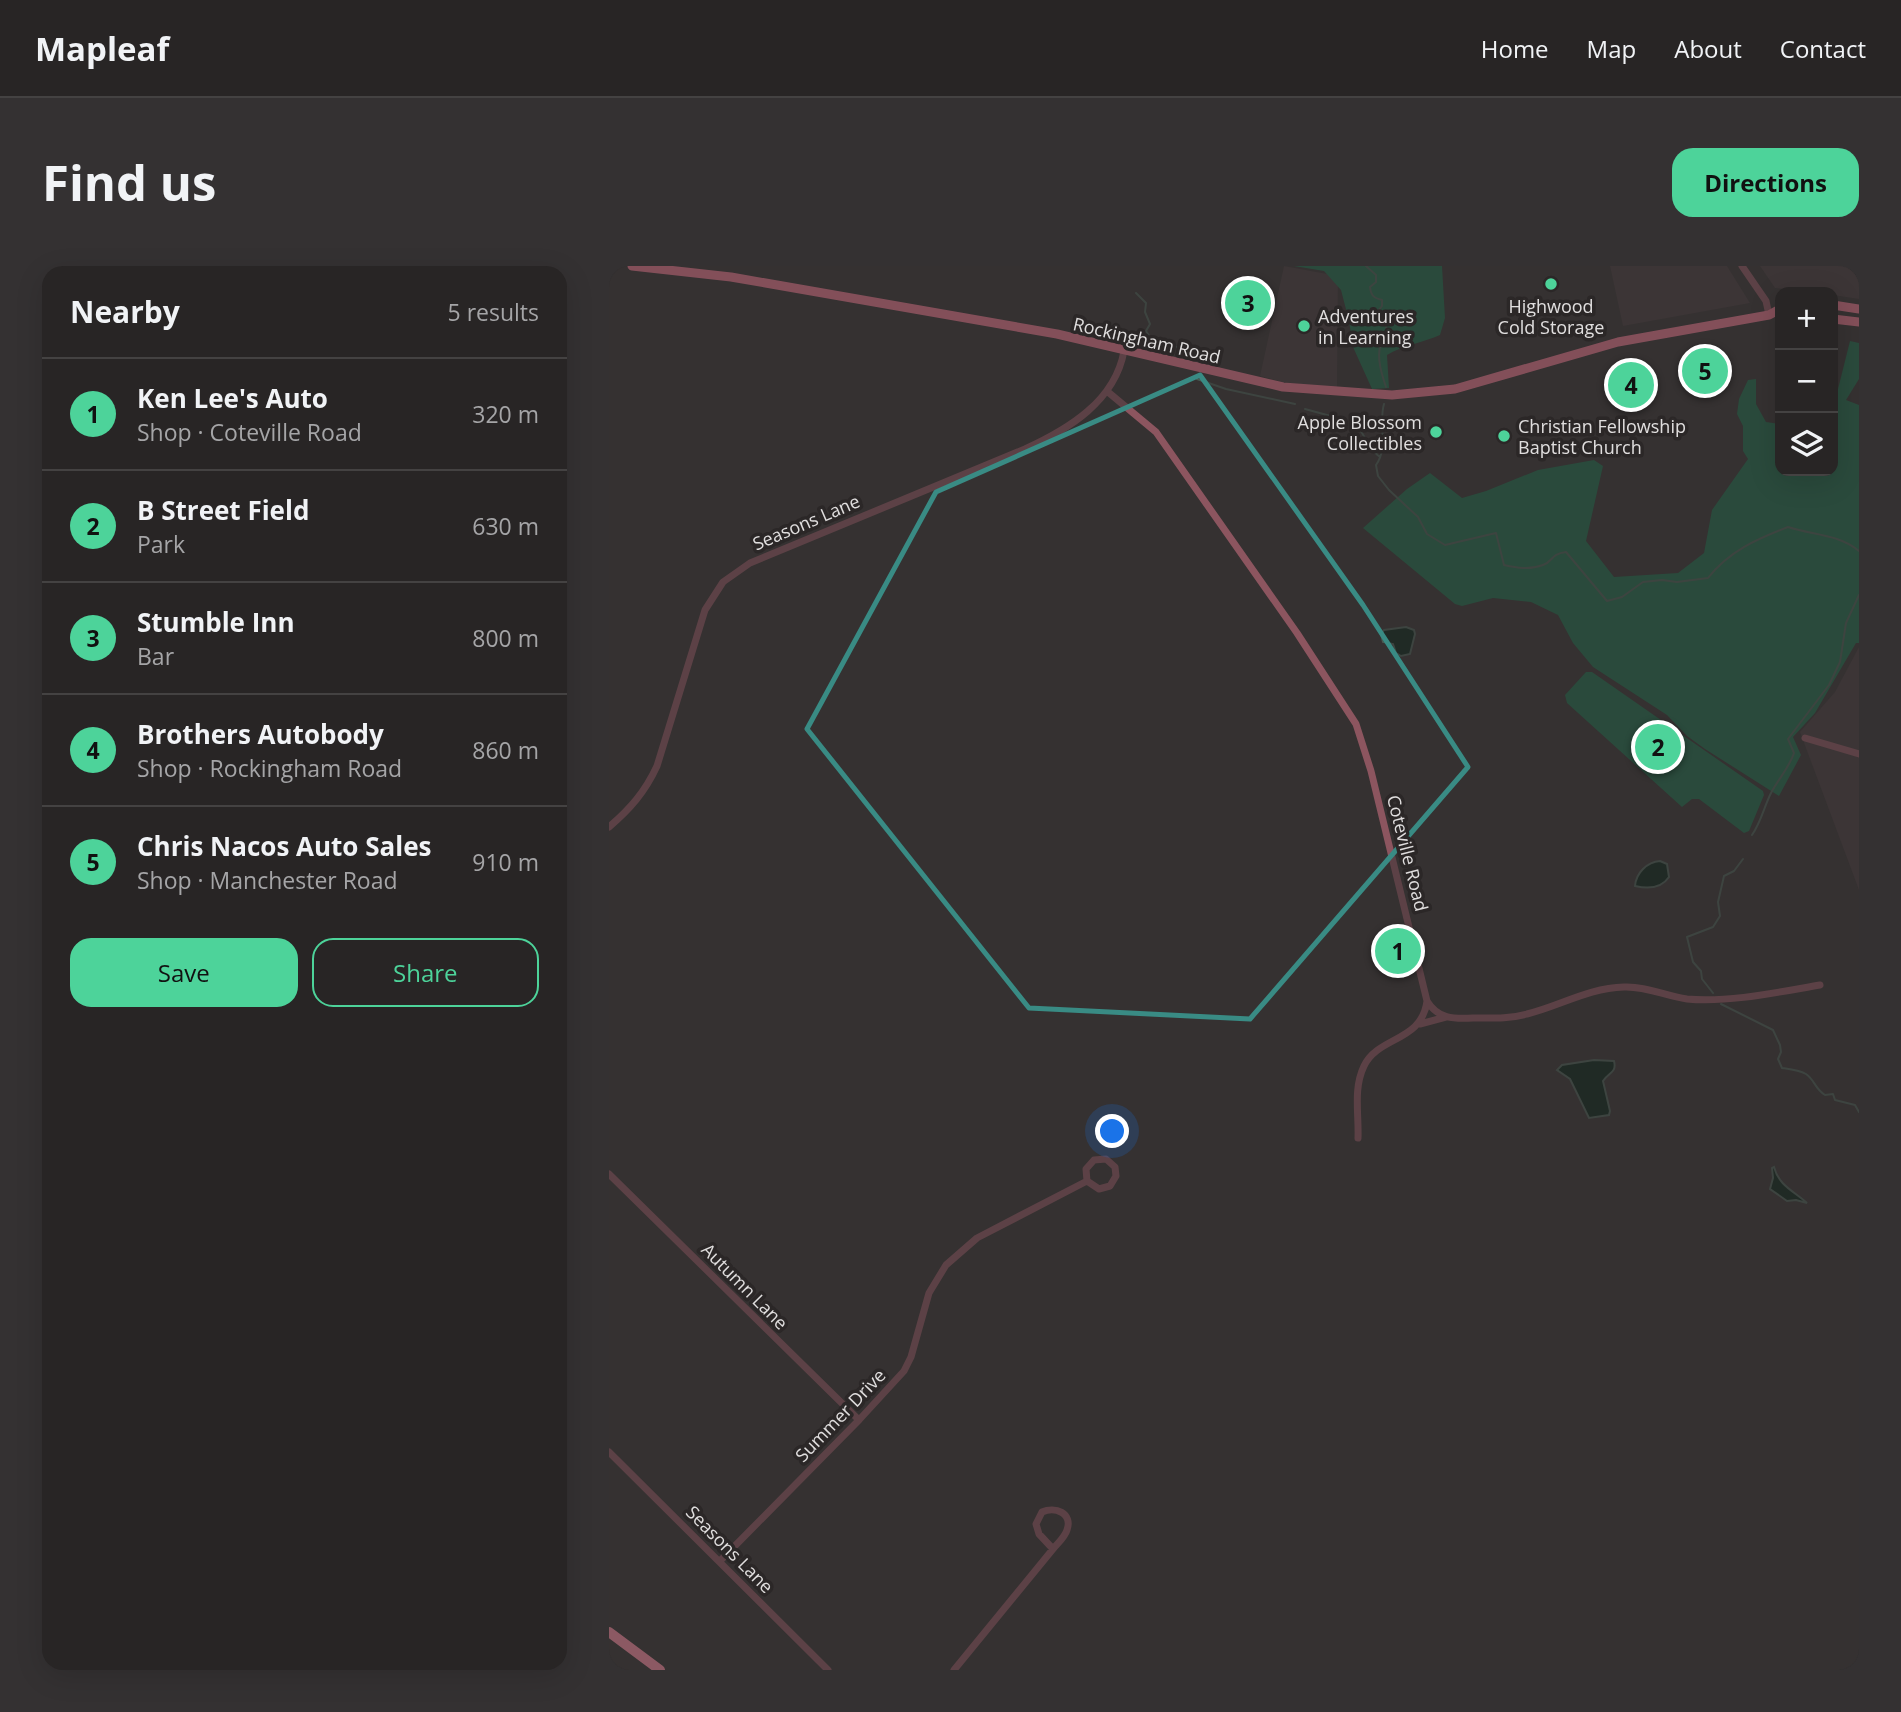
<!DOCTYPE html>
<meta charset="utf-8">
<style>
:root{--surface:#282525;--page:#343132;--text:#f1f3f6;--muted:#a5a5a7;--line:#444242;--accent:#4dd39a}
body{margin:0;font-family:"Open Sans",sans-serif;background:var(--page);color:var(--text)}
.controls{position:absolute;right:21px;top:21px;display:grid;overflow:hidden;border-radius:14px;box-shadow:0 7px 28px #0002}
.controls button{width:63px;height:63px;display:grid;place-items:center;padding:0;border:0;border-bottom:2px solid var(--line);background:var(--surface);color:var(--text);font:35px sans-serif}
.you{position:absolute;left:504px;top:866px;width:24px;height:24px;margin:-18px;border:5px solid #fff;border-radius:50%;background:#1a73e8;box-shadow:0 0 0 10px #1a73e833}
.badge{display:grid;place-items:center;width:46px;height:46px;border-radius:50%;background:var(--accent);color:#111;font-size:23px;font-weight:700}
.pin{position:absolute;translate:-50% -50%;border:4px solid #fff;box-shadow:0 2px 7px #0006}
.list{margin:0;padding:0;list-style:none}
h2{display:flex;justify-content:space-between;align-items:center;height:91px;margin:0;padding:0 28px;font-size:30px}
h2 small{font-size:23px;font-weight:400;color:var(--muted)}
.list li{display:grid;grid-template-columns:46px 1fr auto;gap:21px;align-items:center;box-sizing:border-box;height:112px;padding:0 28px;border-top:2px solid var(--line)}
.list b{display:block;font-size:26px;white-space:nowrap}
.list p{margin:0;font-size:23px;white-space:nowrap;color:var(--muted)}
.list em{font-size:23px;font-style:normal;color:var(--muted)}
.actions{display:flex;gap:14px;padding:21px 28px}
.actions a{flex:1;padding:16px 0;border:2px solid var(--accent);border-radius:21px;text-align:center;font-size:24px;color:var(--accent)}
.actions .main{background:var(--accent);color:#111}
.icon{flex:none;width:38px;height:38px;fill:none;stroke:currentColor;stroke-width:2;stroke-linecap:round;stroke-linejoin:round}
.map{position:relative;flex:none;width:1250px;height:1404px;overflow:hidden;border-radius:21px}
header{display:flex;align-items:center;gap:42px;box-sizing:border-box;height:98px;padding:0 35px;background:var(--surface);border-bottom:2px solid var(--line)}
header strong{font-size:33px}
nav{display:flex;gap:38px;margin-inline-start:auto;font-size:24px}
.intro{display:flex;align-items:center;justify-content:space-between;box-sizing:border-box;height:168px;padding:0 42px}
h1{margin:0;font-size:49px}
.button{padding:18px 32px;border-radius:21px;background:var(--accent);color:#111;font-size:24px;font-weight:700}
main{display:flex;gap:42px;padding:0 42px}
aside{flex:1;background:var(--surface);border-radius:21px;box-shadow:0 7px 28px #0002}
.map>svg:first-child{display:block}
</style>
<header>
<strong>Mapleaf</strong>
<nav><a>Home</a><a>Map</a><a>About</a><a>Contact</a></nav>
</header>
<div class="intro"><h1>Find us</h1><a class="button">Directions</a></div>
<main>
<aside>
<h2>Nearby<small>5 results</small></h2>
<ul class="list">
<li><span class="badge">1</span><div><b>Ken Lee's Auto</b><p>Shop · Coteville Road</p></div><em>320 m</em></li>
<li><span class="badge">2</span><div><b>B Street Field</b><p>Park</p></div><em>630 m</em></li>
<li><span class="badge">3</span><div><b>Stumble Inn</b><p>Bar</p></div><em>800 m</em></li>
<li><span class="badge">4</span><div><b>Brothers Autobody</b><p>Shop · Rockingham Road</p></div><em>860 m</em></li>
<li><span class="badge">5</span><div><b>Chris Nacos Auto Sales</b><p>Shop · Manchester Road</p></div><em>910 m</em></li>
</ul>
<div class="actions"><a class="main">Save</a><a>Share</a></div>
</aside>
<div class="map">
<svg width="1250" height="1404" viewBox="0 0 1250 1404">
<rect width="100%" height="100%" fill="#353131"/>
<!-- built -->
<path fill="#453a3c" d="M675,0L729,10L728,122L673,116L651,110Z
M1001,0H1118L1141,37L1014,60Z
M1151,0H1250V33L1224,29V26H1201L1166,22Z
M1250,381V624L1191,466L1226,426Z"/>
<!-- green -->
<path fill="#1e6949" d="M685,0H833L836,52L831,69C813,77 795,79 778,89L780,122L763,123L744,81L740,55L732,24L715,5Z
M1241,75L1250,77V113L1237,134L1250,139V377H1247L1206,447L1184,471L1192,489L1170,530L1096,483L1078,470L1058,449L984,401L964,377L949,349L922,336L884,332L853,340L846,338L754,262L798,223L821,207L853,232L877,225L929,204L985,194L994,200L977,275L1005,311L1069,307L1095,287L1103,244L1139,193L1134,185V160L1128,148L1130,133L1139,114L1147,113V138L1157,156L1171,158V205H1224V133L1228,127Z
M977,406H983L1154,525L1155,529L1140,565L1135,567L1090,533H1083L1073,541L958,437L956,429Z"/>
<!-- water -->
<path fill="#072317" stroke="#485b53" stroke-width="2" d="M797,361L805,364L806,368L801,388L792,390L787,387L784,378L774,376L772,368L775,364Z
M1051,595L1058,598L1060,611C1052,623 1039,623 1026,620C1027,607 1038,596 1051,595Z
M985,794L1005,795C1008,807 1000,806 994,815L1001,845L1000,849L980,852L961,813L948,804L953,799Z
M1165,901C1170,920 1185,925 1198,937L1187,934L1178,935L1161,923L1164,912L1163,902Z"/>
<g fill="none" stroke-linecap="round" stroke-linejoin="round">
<!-- stream -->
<path stroke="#485b53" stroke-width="2" d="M757,0L767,9V16L761,21C762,30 765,32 773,34V40L769,45L779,54L777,61L780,66C778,72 773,75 771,81C768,94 773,109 777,121
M527,27L537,37L536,46L541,58L537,65L545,77L563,78L576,87
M588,113L617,123L686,138
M775,138C769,158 780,181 767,199L769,210L780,224L809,251L818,268L836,279L887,267L895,299C908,302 921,304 934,299C945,295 941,288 957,286L998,335L1013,331L1034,316L1053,314L1068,316L1099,312C1120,285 1148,273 1179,261C1203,269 1230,268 1250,285
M696,143L729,152
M742,154C756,165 758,182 771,191
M1143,569C1152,556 1155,541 1162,527C1170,512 1180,502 1185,487L1179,473L1220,419L1231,396L1237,357L1250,329
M1104,727L1093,713L1092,705L1084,696L1078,671L1104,661L1111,650L1109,636L1115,610L1125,605L1134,593
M1112,738L1164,764L1171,779L1172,786L1169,793L1173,802C1180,803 1190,804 1197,808C1205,813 1206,823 1216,829L1224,828L1226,834L1246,839L1250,846"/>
<!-- minor -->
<path stroke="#8c555f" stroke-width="7" d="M1133,0L1157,35L1160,49
M499,126L547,166L688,367L747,458L762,505L818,735C829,753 844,753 864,752C882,752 900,753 918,748C951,740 979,722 1015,721C1037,720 1056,730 1078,733C1119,737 1170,726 1211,719
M1196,472L1250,488
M0,561C21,543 36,526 48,500L96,344L114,316L141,297L416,183C460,163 506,135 515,85
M811,758L837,751
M749,872C750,848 744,823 755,800C769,770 813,776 818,735
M0,908L250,1154
M0,1186L219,1404
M111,1295L250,1154L295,1105L302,1091L320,1027L337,999L368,972L478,915L490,923L501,920L507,910L506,901L497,893L485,894L477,903L478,915
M345,1404L444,1283C449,1277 456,1271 458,1264C464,1247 446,1240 433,1246L427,1258L430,1268L444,1283"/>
<!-- major -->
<path stroke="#e3738b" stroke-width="9" d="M23,0L122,11L448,68L674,121L783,129L846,123L1009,76L1160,49L1171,43
M1224,39L1250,43
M1224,53L1250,56"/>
<!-- highway -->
<path stroke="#f68ba0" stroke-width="10" d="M0,1366L51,1404"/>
</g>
<!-- marked area -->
<path d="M0 0H1250V1404H0ZM591,109L754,339L859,501L641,753L420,742L198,463L327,226Z" fill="#353131" fill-opacity=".55" fill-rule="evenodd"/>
<path fill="none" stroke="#398b84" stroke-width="5" stroke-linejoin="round" d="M591,109L754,339L859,501L641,753L420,742L198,463L327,226Z"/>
<!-- markers -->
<g fill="#4dd39a" stroke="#2b2727" stroke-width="2.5">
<circle cx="942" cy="18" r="7"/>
<circle cx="695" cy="60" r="7"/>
<circle cx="827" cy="166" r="7"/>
<circle cx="895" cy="170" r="7"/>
</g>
<g text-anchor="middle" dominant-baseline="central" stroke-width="7" stroke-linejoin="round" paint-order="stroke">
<!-- poi labels -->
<g font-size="18" fill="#e0dede" stroke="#2b2727" text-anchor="start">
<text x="942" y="40" text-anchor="middle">Highwood<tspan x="942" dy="21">Cold Storage</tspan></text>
<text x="709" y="50">Adventures<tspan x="709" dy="21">in Learning</tspan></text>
<text x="813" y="156" text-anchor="end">Apple Blossom<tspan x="813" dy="21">Collectibles</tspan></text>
<text x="909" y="160">Christian Fellowship<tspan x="909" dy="21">Baptist Church</tspan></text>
</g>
<!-- street labels -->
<g font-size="18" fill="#e0dede" stroke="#2b2727">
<text transform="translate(538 74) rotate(13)">Rockingham Road</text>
<text transform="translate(197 256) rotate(-23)">Seasons Lane</text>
<text transform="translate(799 587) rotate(76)">Coteville Road</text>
<text transform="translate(136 1020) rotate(45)">Autumn Lane</text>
<text transform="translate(231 1149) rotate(-46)">Summer Drive</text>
<text transform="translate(121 1283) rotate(45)">Seasons Lane</text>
</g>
</g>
</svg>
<div class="controls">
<button>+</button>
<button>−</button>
<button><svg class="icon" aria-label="layers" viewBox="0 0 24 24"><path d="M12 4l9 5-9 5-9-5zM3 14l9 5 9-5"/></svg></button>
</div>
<div class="you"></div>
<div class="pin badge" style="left:789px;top:685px">1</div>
<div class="pin badge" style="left:1049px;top:481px">2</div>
<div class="pin badge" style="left:639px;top:37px">3</div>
<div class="pin badge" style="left:1022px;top:119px">4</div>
<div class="pin badge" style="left:1096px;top:105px">5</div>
</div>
</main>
